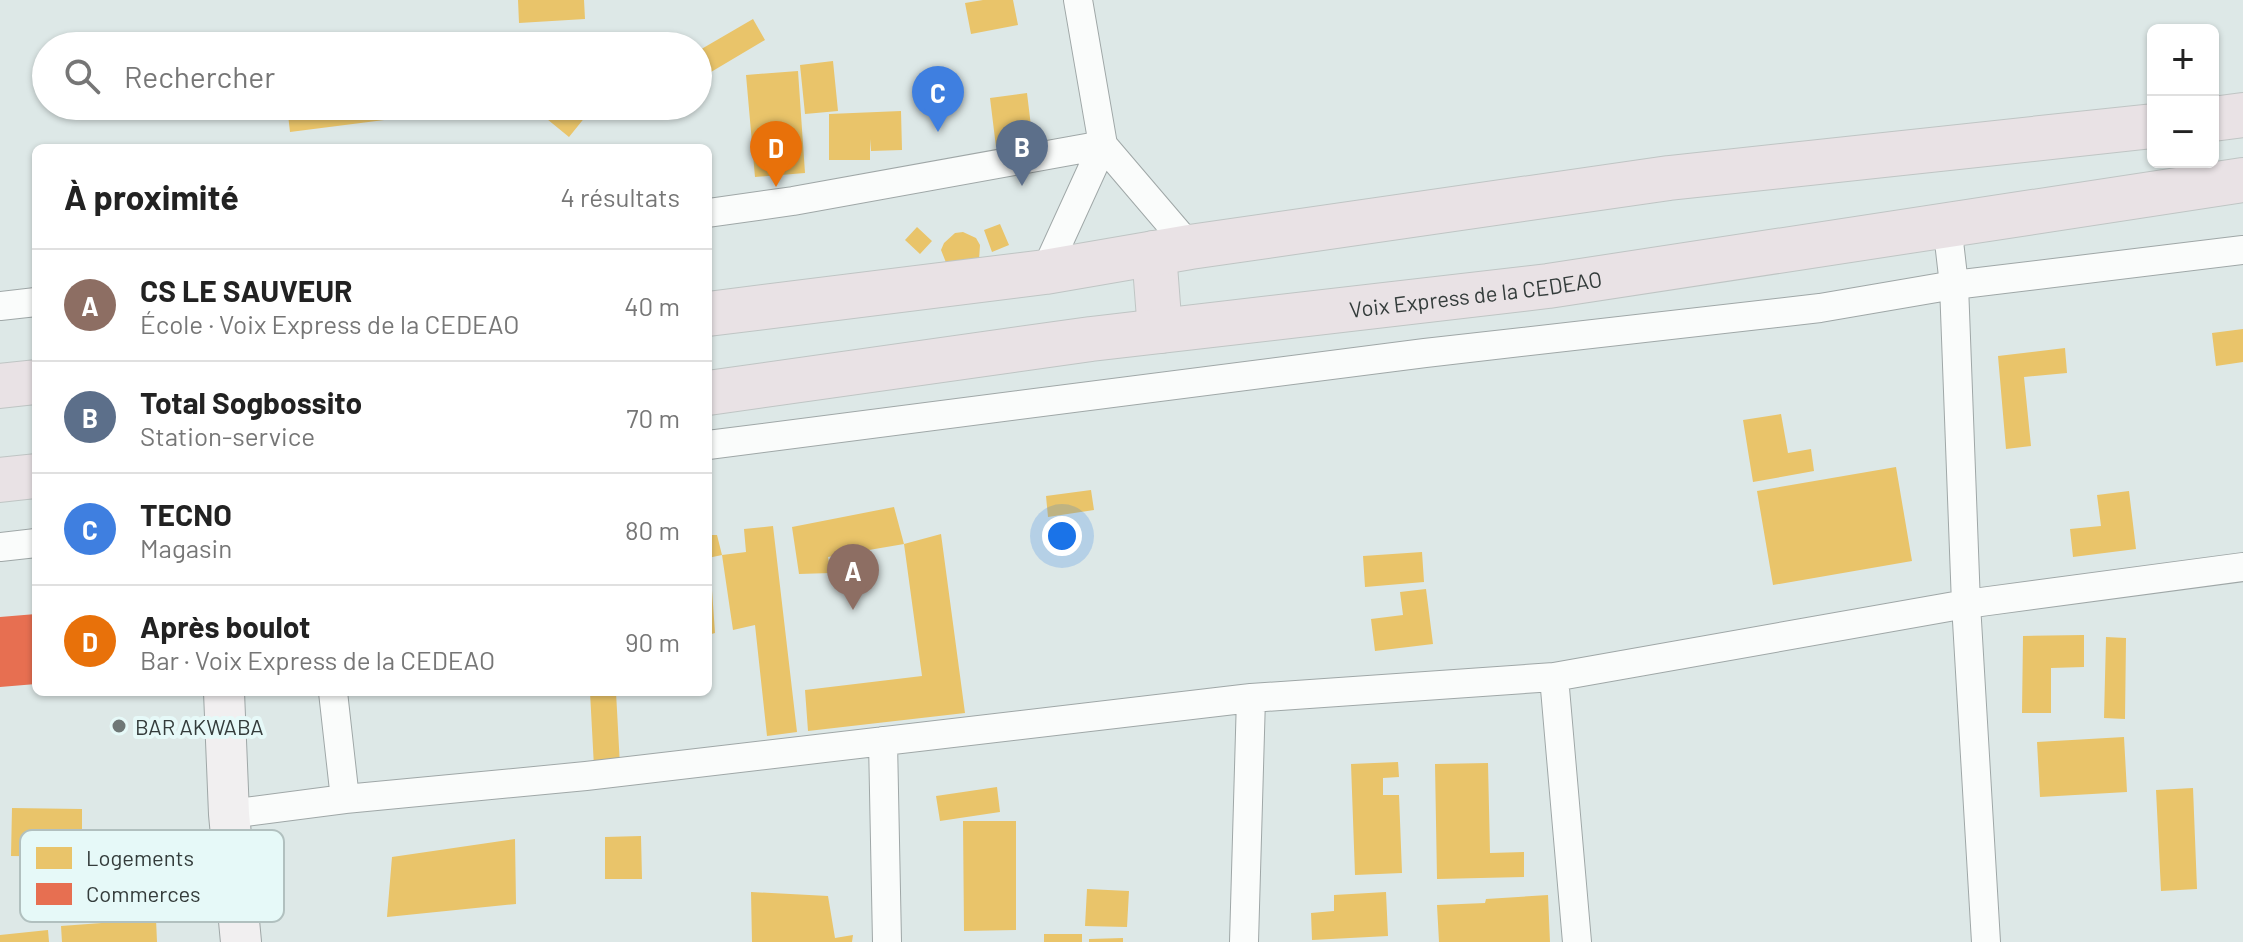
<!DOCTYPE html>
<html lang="fr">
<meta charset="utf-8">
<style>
:root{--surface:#fff;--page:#f2f2f2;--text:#222;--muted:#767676;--line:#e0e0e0;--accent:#111827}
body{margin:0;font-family:Barlow,sans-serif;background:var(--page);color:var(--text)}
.controls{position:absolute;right:24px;top:24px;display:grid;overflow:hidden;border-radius:12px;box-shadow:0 2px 6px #0004}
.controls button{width:72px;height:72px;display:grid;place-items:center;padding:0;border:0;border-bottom:2px solid var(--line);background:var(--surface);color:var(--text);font:40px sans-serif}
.you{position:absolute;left:1062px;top:536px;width:28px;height:28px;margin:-20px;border:6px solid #fff;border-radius:50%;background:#1a73e8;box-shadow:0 0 0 12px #1a73e833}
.badge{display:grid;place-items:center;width:52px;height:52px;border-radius:50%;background:var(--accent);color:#fff;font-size:26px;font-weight:700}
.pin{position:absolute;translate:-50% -66px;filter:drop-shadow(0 2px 4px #0008)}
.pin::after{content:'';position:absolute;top:42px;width:28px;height:24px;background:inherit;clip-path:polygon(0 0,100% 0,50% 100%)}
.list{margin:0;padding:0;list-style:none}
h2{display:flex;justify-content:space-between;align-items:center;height:104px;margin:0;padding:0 32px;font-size:34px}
h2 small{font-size:26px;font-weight:400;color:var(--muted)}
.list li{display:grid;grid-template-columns:52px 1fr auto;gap:24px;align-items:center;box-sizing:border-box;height:112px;padding:0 32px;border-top:2px solid var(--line)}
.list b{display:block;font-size:30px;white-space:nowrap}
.list p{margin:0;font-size:26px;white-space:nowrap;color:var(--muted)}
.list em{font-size:26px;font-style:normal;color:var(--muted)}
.icon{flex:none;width:44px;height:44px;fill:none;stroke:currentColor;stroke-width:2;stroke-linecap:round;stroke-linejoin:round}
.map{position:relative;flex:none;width:2243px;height:942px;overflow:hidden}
.search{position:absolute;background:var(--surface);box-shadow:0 2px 6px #0004;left:32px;top:32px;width:680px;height:88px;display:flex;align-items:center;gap:20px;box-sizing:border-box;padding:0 28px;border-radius:44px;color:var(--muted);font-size:30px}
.panel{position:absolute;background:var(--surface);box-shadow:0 2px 6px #0004;left:32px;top:144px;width:680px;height:552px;border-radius:12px}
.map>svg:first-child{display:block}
</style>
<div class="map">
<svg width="2243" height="942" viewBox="0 0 2243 942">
<rect width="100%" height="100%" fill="#dde8e7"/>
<!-- homes -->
<path fill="#e9c46a" d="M518,0H584L585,19L519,23Z
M983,0H1013L1018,25L971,34L965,3Z
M753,19L765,40L711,72L698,51Z
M833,61L838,111L805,114L800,65Z
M798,71L805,173L755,177L746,75Z
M1027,93L1033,143L996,147L990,98Z
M287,106H390L392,119L290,132Z
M531,106H574L586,116L569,137Z
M901,111L902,150L871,151L870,139V160H829V114Z
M1000,224L1009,245L992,252L984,230Z
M917,227L932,241L920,254L905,240Z
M963,232L976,238L980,245L979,260L947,265L941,250L944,243L955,233Z
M2243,329V362L2216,366L2212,333Z
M2065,348L2067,373L2024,377L2031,446L2006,449L1998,356Z
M1781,414L1788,453L1811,449L1814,471L1753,482L1743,420Z
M1896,467L1912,561L1773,585L1757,491Z
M1091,490L1094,510L1048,517L1046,496Z
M2129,491L2136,549L2073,557L2070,529L2101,526L2097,495Z
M894,507L904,544L828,557L831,573L799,574L792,527Z
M773,526L797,732L767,736L755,625L733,630L722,555L708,558V535H717L722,555L746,552L744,529Z
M941,534L965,713L808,731L805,690L922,676L904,544Z
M1422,552L1424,582L1365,587L1363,556Z
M1426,589L1433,644L1375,651L1371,619L1403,615L1400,592Z
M708,590H712L715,633L708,635Z
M2084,635V667L2051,668V713H2022L2023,636Z
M2106,637L2126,638L2125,719L2104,718Z
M590,692H616L620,766L594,767Z
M2124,737L2127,792L2040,797L2037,742Z
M1398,762L1399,777L1383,778V795H1399L1402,873L1355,875L1351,764Z
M1488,763L1490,853L1524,852V877L1437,879L1435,764Z
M997,787L1000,812L940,821L936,796Z
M2193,788L2197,889L2161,891L2156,790Z
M12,808L82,809V857L11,856Z
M963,821H1016V930L964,931Z
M641,836L642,879H605V837Z
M515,839L516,904L387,917L392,857Z
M1087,889L1129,891L1127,927L1085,926Z
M751,892L828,896L835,938L853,935L852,942H752Z
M1386,892L1388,936L1312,940L1311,913L1334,911V895Z
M1548,895L1550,942H1439L1437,905L1485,903L1486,899Z
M156,919L157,942H62L61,926Z
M48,930L49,942H0V935Z
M1044,934H1082V942H1044Z
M1123,938V942H1089V939Z"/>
<!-- shops -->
<path fill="#e76f51" d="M36,614V684L0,687V617Z"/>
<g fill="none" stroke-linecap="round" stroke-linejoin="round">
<defs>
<path id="street" d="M1078,0L1103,145L1190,247
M708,213L793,201L1103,145
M1947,224L1954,285L1966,604L1986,942
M1045,272L1103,145
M0,306L36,302
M708,445L1425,353L1820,308L1954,285L2243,250
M0,547L36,543
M1554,677L1577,942
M333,692L345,799
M883,741L887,942
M229,814L345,799L586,776L1251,698L1554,677L1966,604L2243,567
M1244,942L1251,698"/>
<path id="secondary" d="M224,692L229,814L241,942"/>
<g id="primary">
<path d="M2213,119L2243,115"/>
<path d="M1154,253L1160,331"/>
<path d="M708,314L1045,272L1190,247L1669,178L2153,126"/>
<path d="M0,386L36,382"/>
<path id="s1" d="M708,393L1091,339L1548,286L2243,180"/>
<path d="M0,480L36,476"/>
</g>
</defs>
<!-- street casing -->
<use href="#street" stroke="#9fa7a7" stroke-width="30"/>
<!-- secondary casing -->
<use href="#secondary" stroke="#9fa7a7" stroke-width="42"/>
<!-- primary casing -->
<use href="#primary" stroke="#bfc5c4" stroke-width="46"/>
<!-- street -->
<use href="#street" stroke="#fafcfb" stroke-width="28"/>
<!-- secondary -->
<use href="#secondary" stroke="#f1eff0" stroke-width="40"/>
<!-- primary -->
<use href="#primary" stroke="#e9e2e5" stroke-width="44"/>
</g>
<!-- markers -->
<circle fill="#6f7877" stroke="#e6f9f8" stroke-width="3" cx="119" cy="726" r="8"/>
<g text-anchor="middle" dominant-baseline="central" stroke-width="8" stroke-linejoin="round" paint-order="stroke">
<!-- street labels -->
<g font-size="22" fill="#343c3b" stroke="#e6f9f8">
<text stroke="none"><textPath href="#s1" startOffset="774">Voix Express de la CEDEAO</textPath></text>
</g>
<!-- poi labels -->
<g font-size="22" fill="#343c3b" stroke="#e6f9f8" text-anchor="start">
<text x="135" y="726">BAR AKWABA</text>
</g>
</g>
<!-- legend -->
<rect x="20" y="830" width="264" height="92" rx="12" fill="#e6f9f8" stroke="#b1c0bf" stroke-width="2"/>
<rect x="36" y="847" width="36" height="22" fill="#e9c46a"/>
<rect x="36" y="883" width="36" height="22" fill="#e76f51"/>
<g font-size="22" fill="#343c3b">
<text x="86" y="866">Logements</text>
<text x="86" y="902">Commerces</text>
</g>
</svg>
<div class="controls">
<button>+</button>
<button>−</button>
</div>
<div class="you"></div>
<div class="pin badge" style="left:853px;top:610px;background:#8d6e63">A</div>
<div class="pin badge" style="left:1022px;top:186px;background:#5c6f8a">B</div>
<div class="pin badge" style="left:938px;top:132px;background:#3f7fe0">C</div>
<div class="pin badge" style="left:776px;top:187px;background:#e8710a">D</div>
<div class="search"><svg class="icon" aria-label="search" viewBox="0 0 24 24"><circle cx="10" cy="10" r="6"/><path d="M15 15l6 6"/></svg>Rechercher</div>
<section class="panel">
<h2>À proximité<small>4 résultats</small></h2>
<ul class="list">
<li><span class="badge" style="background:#8d6e63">A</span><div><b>CS LE SAUVEUR</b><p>École · Voix Express de la CEDEAO</p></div><em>40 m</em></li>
<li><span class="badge" style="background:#5c6f8a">B</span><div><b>Total Sogbossito</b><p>Station-service</p></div><em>70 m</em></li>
<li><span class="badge" style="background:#3f7fe0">C</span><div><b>TECNO</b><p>Magasin</p></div><em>80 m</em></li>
<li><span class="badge" style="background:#e8710a">D</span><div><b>Après boulot</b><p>Bar · Voix Express de la CEDEAO</p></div><em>90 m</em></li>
</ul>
</section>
</div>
